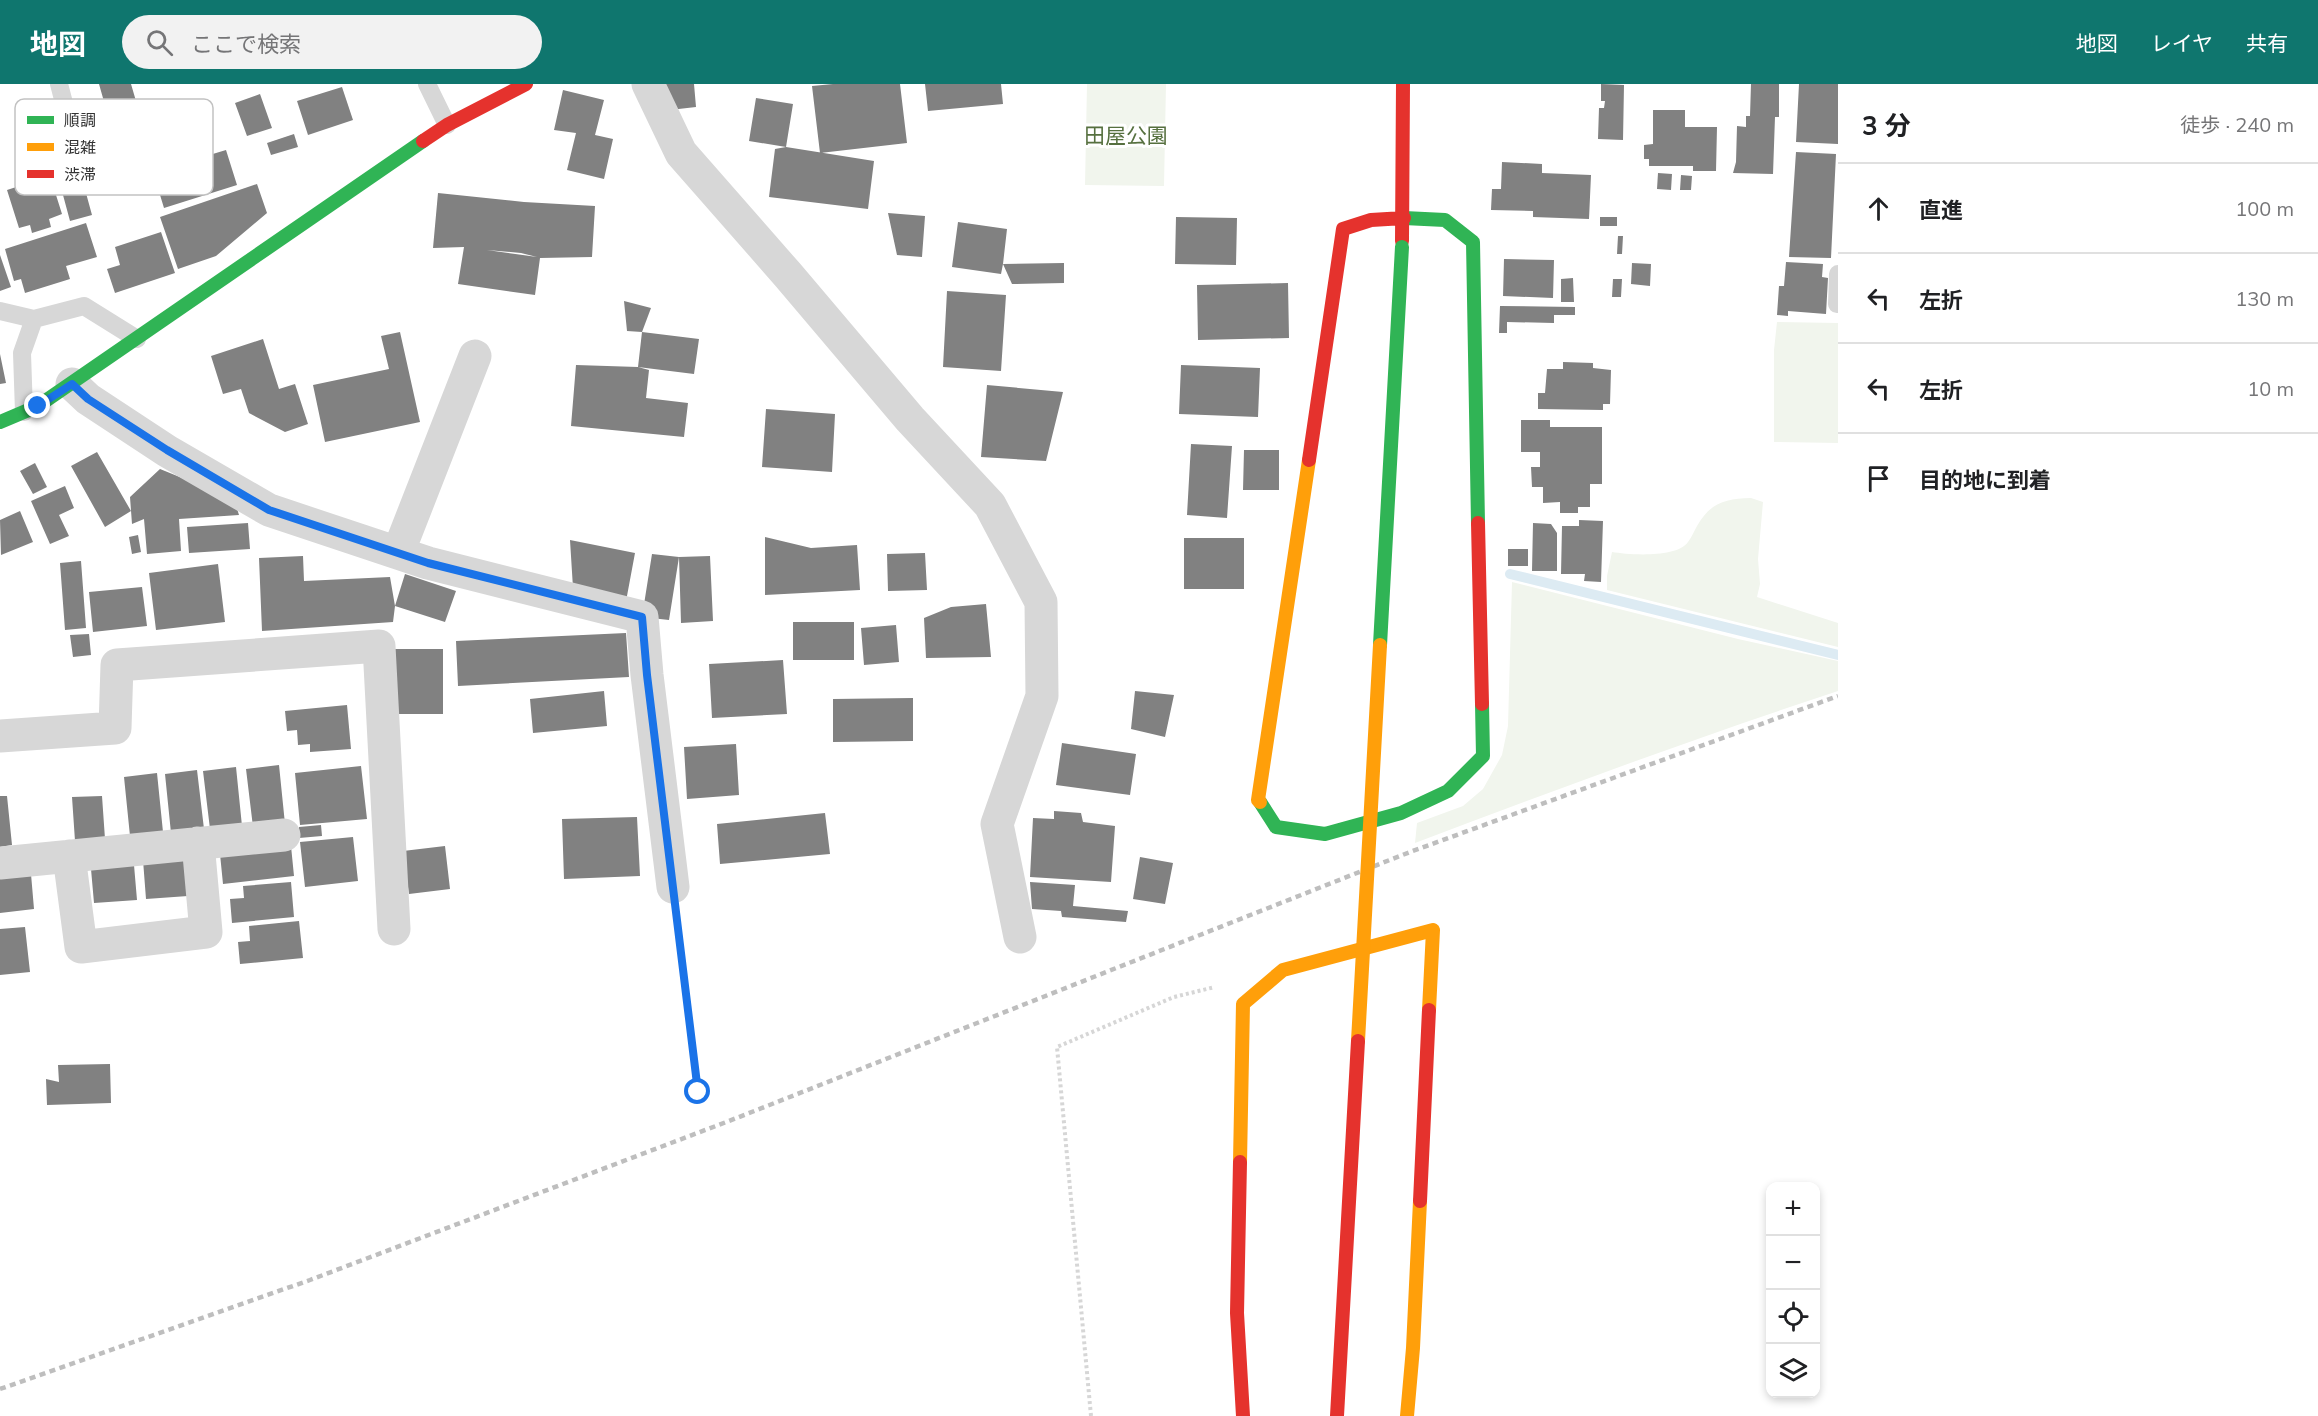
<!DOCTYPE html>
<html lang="ja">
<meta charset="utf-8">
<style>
:root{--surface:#fff;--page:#f2f2f2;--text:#202124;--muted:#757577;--line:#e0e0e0;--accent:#0f766e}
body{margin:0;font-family:Mulish,"Noto Sans JP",sans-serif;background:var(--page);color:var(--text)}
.controls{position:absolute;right:18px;bottom:18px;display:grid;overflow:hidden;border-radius:12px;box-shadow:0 3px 9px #0003}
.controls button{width:54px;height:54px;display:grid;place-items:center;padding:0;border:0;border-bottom:2px solid var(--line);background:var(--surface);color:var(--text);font:30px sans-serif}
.stop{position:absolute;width:18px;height:18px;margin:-14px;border:4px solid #1a73e8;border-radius:50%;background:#fff}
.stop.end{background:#1a73e8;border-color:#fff;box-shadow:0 2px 6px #0008}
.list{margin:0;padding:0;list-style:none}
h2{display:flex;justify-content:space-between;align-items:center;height:78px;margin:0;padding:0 24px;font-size:26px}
h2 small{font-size:20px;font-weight:400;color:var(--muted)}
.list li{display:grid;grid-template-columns:39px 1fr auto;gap:18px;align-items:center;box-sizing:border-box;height:90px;padding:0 24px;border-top:2px solid var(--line)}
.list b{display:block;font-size:22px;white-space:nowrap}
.list em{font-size:20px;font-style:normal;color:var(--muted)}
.icon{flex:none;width:33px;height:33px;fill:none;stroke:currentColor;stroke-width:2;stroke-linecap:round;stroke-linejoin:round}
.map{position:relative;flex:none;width:1838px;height:1332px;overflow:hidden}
header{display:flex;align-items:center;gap:36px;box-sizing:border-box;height:84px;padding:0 30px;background:var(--accent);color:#fff}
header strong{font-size:28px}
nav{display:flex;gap:33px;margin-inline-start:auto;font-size:21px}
.search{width:420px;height:54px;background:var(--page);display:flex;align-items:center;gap:15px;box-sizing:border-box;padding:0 21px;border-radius:33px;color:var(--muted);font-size:22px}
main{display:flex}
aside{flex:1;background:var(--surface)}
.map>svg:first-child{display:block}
</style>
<header>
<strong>地図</strong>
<div class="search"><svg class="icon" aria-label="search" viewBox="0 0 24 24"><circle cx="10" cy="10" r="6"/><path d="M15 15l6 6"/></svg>ここで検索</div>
<nav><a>地図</a><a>レイヤ</a><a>共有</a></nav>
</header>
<main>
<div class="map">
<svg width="1838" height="1332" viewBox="0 0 1838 1332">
<rect width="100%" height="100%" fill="#fff"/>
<!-- green -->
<path fill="#f1f5ed" d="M1087,0H1166L1164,102L1085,101Z
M1777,238L1838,239V359L1774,358V266Z
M1751,414L1763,418L1758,475L1760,500L1757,513L1838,539V563L1607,506V492L1612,468C1630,471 1677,474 1688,458C1692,453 1694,447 1697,442C1711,418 1725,415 1751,414Z
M1512,498L1738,555L1838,577V607C1695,654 1555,706 1415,759L1417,739L1463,722L1483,705L1502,671L1508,642Z"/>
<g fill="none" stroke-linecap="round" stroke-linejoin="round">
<!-- stream -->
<path stroke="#ddebf3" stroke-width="10" d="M1510,490L1838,571"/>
</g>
<!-- building -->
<path fill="#818181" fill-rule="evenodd" d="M99,0H131L148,58L118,67Z
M658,0H694L696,23L661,27Z
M833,0H900L907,59L820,69L812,2Z
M925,0H1001L1003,20L928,27Z
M1601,0L1624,1L1623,56L1598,55L1599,24H1604L1605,17H1601Z
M1751,0H1779V33H1775L1773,90L1733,89L1736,78L1737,42L1746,43V32H1750Z
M1799,0H1838V60L1796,58Z
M342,3L353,36L308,51L297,17Z
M563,6L604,16L595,51L613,55L604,95L567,86L576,49L554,46Z
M260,10L272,44L247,52L235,19Z
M756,14L793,20L786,63L749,57Z
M1653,26H1685V43H1717L1716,87H1693V82H1649V75H1644V61L1653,60Z
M294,50L298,63L271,71L267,59Z
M786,63L874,77L868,125L769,113L775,65Z
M226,66L237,101L164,124L153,88Z
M1796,68L1836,70L1831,174L1789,173Z
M1502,78L1542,80V89L1591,91L1589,135L1533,133V127L1491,126L1492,105H1501Z
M78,80L92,131L70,137L56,85Z
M1658,89L1672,90L1671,106L1657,105Z
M1681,91L1692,92L1691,106H1680Z
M50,92L62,130L49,135L51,143L32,149L30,141L19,144L7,106Z
M257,100L267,129L216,172L178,185L160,133Z
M438,109L524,118L595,122L592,173L540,174L535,211L458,200L464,163L433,164ZM487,166L521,169L537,173Z
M888,129L925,132L922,173L897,171Z
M1176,133L1237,134L1236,181L1175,180Z
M1600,133H1617V142H1600Z
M958,138L1007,145L1003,180L1064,179V199L1012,200L1003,180L1001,190L952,183Z
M86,139L97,173L66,182L70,195L25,209L21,195L14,197L5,165Z
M161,148L175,189L115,209L107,185L120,181L115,163Z
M1618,152H1623L1622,170H1617Z
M0,171L11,203L0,207Z
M1504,175L1554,176L1553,214L1503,212Z
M1786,178L1823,180L1822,193L1828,194L1826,230L1788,227V232L1777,231L1779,202H1784Z
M1632,179L1651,180L1650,202L1631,200Z
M1573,194L1574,218H1561V195Z
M1613,195H1622L1621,213H1612Z
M1288,199L1289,254L1198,256L1197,201Z
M947,207L1006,211L1001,287L943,283Z
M624,217L651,224L642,248L627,247Z
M1500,222L1575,223V231H1554V239L1507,238V249H1499Z
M400,248L420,338L325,358L313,301L389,285L381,252Z
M642,248L699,255L694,290L638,283L649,286L646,314L688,319L684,353L571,342L576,281L638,283Z
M263,255L279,305L295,300L308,340L285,348L249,329L241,305L223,310L211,272Z
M0,270L6,299L0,300Z
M1563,278L1593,279V284L1611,286L1610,320H1603V326L1538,325V309H1545L1547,285H1563Z
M1181,281L1260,284L1258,333L1179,330Z
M987,301L1063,308L1046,377L981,373Z
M766,325L835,330L832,388L762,383Z
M1521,336H1550V343H1602V400H1590V423H1578V429H1560V418L1543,419V403H1532L1531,383H1540V368H1521Z
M1191,360L1232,362L1227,434L1187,431Z
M1244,366H1279V406H1243Z
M97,368L131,427L105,443L71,382Z
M35,379L47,403L33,410L20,387Z
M160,385L234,415L239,431L179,435L181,467L147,470L144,435L132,440L130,413Z
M65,402L74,424L59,431L69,452L50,460L31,417Z
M20,427L33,458L1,471L0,436Z
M1579,436L1603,437L1601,498L1584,497L1585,490H1561L1562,442H1579Z
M248,439L250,465L189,469L187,443Z
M1533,439L1551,440L1557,449V487H1532Z
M138,451L141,468L132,470L129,453Z
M765,453L811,464L857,461L860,506L765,511Z
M1184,454H1244V505H1184Z
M570,456L635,469L624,528L573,504Z
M1508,465H1528V482H1508Z
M925,469L927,506L888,507L887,470Z
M652,470L679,473L710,472L713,537L681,539L679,473L669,536L642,533Z
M303,472L304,497L390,493L395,522L405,490L456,507L445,538L395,522L393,538L262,547L259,474Z
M81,477L86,544L65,546L60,479Z
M218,480L225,538L156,546L149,489Z
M142,503L147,542L93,548L89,508Z
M986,520L991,573L926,574L924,534L951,523Z
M793,538H854V576H793Z
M896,541L899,578L864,581L861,544Z
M626,549L629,593L458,602L456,557Z
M89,550L91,571L73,573L70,551Z
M394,565H443V630H394Z
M783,576L787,630L712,634L709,580Z
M604,607L607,642L533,649L530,615Z
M1135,607L1174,611L1165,653L1131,645Z
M913,614V657L833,658V615Z
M347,621L351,665L310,668V660L298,661L297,646L287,647L285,627Z
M1062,659L1136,670L1130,711L1056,701Z
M736,660L739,711L687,715L684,663Z
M279,681L285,740L253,743L246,685Z
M361,682L367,735L300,741L295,689Z
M236,683L242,742L210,745L203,687Z
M197,686L204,745L171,749L165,690Z
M157,689L163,748L130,752L124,693Z
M0,712H7L12,761L0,763Z
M102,712L105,755L75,757L72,713Z
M1054,727L1081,729L1083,738L1115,742L1111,798L1030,793L1033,734L1054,735Z
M825,729L830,770L720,780L717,740Z
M637,733L640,792L564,795L562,735Z
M321,741L322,752L299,754V743Z
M353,753L358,797L305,803L300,758Z
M291,762L294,792L223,800L220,770Z
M445,762L450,805L409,810L403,767Z
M1140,773L1173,779L1165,820L1133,815Z
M143,776H184L188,812L146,815Z
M134,781L137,816L94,819L91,785Z
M31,790L34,825L0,829V793Z
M291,798L294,833L232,839L230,815L244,814L243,802Z
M1030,798L1075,801L1073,822L1128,827L1126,838L1062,833L1061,827L1032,825Z
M299,837L303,874L240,880L238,858L250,857L249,842Z
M25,843L30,888L0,891V845Z
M110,980L111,1019L47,1021L46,995L59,998L58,981Z"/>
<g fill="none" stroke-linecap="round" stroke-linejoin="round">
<!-- path -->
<path stroke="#d6d6d6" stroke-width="4" stroke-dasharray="3 3" stroke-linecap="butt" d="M677,836L698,1008
M1091,1332L1057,963L1174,913L1215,903"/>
<!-- lane -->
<path stroke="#d7d7d7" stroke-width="18" d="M59,0L76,65
M427,0L447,41
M1837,220L1838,190
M0,227L34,235
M24,328L22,269L34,235L84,222L137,255"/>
<!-- street -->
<path stroke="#d7d7d7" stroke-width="33" d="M648,0L681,69L788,191L910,335L990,421L1041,518L1042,612L997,740L1020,853
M72,300L88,315L167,367L269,426L428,479L642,533L647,591L673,803
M398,469L475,272
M0,652L115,644L117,581L379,562L394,845
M69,772L81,863L206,848L198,759
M0,779L284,751"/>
<!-- fast -->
<path stroke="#30b455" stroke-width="14" d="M1404,134L1445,136L1473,158L1478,439
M0,338L38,322L423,57
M1260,718L1276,743L1325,750L1401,729L1448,707L1483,672L1482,620"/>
<!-- slow -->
<path stroke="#ff9f0a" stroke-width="14" d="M1260,718L1258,716L1309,376
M1240,1078L1243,920L1283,886L1433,846L1429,926
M1407,1332L1413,1264L1420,1117"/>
<!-- jam -->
<path stroke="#e5322d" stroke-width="14" d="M423,57L447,41L526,0
M1402,157L1403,0
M1309,376L1343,145L1371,136L1404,134
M1478,439L1482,620
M1240,1078L1237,1229L1243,1332
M1420,1117L1429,926"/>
<!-- rail -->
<path stroke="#bebebe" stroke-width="4.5" stroke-dasharray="6 4.5" stroke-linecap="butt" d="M0,1305L310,1196L729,1037L1410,768L1838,612"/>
<!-- fast-bridge -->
<path stroke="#30b455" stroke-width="14" d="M1380,561L1402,163"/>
<!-- slow-bridge -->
<path stroke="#ff9f0a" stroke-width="14" d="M1358,957L1380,561"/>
<!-- jam-bridge -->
<path stroke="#e5322d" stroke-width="14" d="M1337,1332L1358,957"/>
</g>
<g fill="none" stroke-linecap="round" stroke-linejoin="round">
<!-- route -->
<path stroke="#1a73e8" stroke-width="8" d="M38,322L72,300L88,315L167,366L269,426L428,479L642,533L647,591L698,1008"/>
</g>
<g text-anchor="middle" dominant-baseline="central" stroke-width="6" stroke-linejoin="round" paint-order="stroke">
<!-- park labels -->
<g font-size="21" fill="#56703f" stroke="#fff">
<text x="1126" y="51">田屋公園</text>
</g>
</g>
<!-- legend -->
<rect x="15" y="15" width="198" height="96" rx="9" fill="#fff" stroke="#c2c2c2" stroke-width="1.5"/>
<rect x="27" y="32" width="27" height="8" fill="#30b455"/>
<rect x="27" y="59" width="27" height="8" fill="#ff9f0a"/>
<rect x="27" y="86" width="27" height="8" fill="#e5322d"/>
<g font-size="16" fill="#333">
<text x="64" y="42">順調</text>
<text x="64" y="69">混雑</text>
<text x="64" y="96">渋滞</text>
</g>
</svg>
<div class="controls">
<button>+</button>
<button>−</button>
<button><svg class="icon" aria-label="locate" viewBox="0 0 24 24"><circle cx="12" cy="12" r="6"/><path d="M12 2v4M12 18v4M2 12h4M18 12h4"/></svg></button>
<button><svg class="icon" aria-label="layers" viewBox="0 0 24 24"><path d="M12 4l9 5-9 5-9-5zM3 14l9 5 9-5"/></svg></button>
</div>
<div class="stop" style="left:698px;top:1008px"></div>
<div class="stop end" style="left:38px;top:322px"></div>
</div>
<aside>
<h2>3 分<small>徒歩 · 240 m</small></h2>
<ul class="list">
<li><svg class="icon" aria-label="ahead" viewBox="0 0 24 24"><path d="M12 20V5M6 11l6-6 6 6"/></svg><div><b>直進</b></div><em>100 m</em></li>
<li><svg class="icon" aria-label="left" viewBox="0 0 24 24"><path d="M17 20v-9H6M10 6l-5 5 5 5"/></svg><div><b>左折</b></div><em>130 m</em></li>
<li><svg class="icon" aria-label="left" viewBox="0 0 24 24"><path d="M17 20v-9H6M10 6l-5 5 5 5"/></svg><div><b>左折</b></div><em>10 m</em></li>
<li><svg class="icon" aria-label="arrive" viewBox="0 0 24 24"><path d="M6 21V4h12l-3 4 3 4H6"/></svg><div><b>目的地に到着</b></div></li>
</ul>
</aside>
</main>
